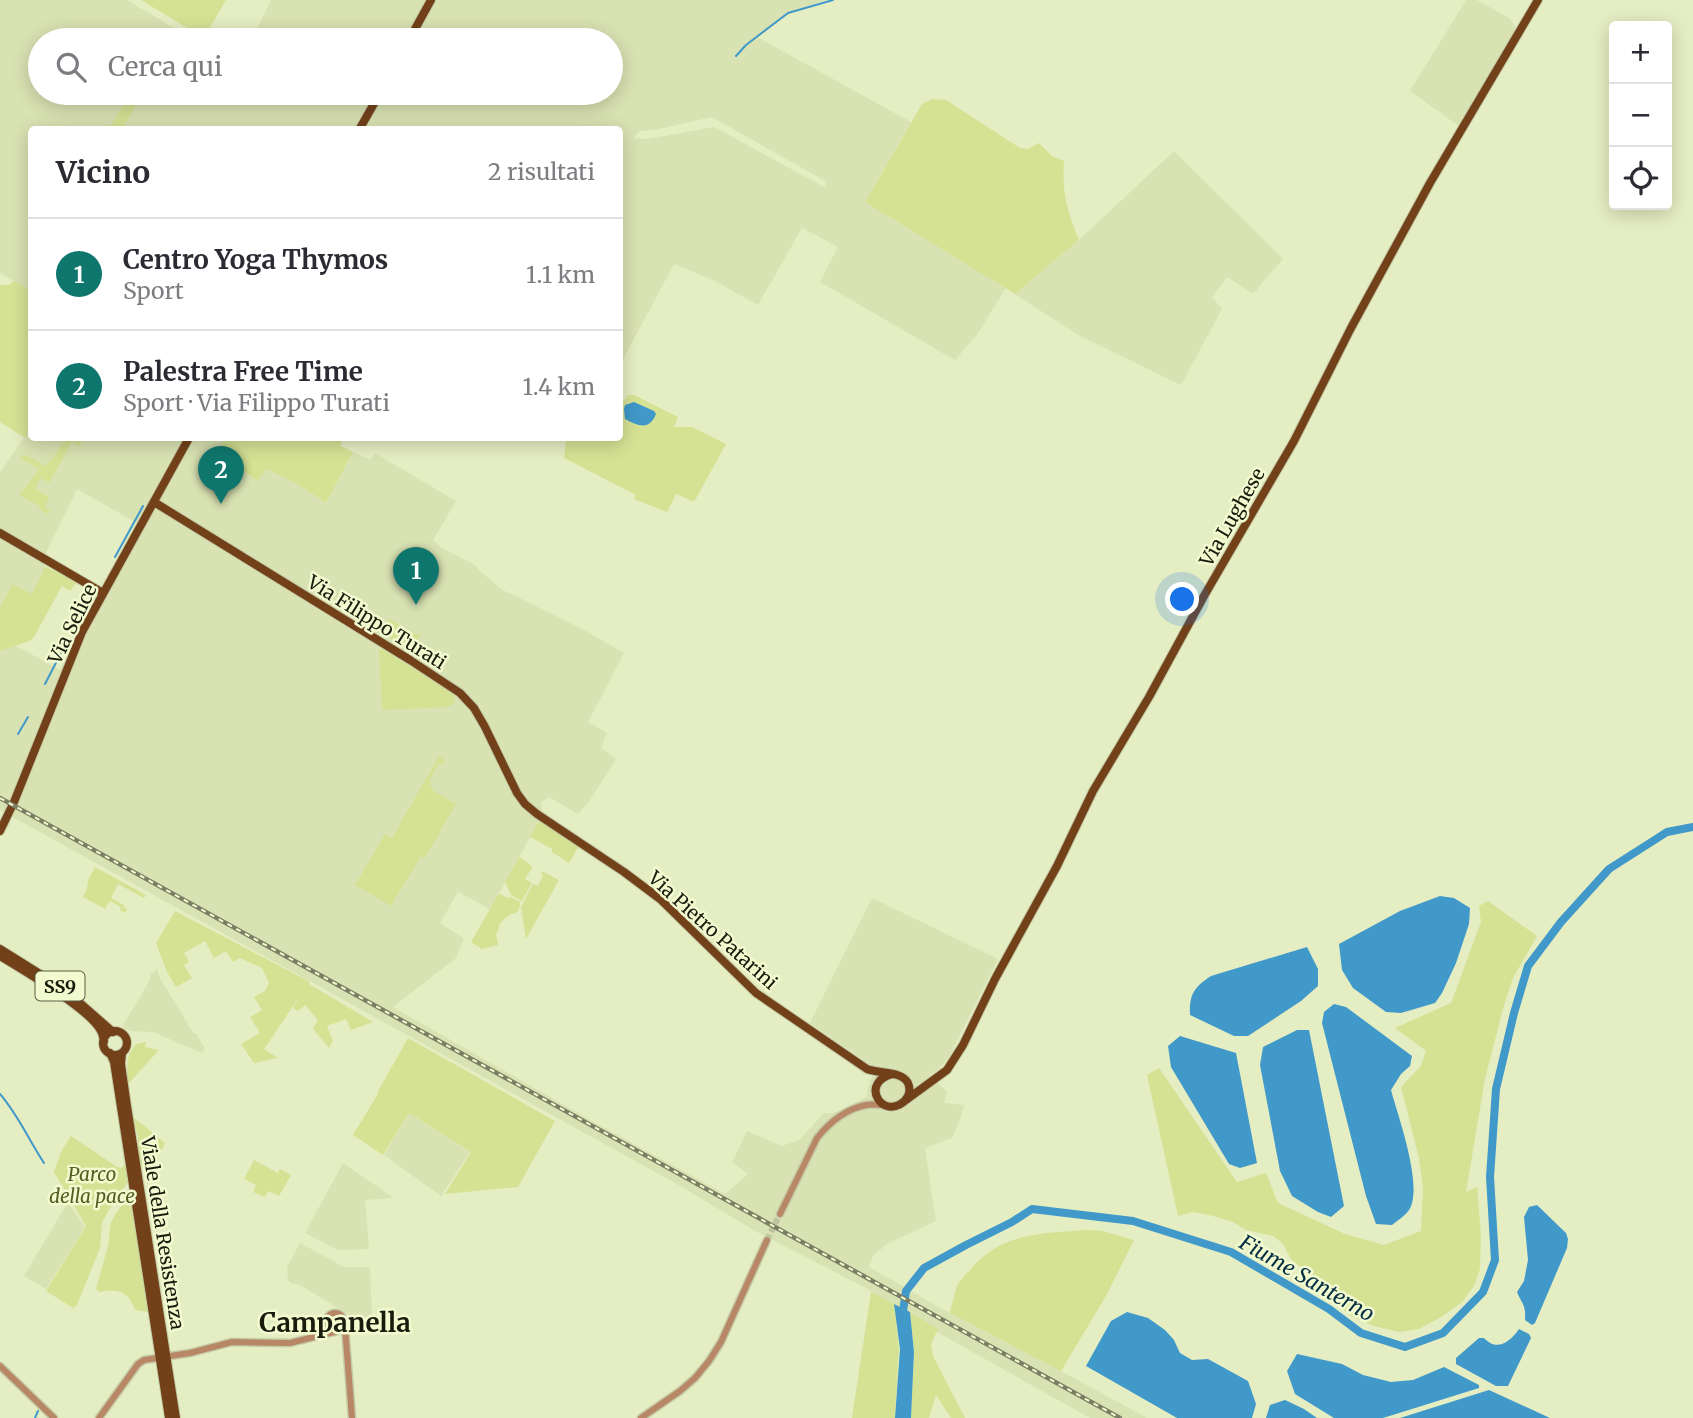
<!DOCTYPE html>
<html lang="it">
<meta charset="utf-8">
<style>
:root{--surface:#fff;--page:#f7f7f7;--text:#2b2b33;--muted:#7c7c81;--line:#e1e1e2;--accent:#0f766e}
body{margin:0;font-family:Merriweather,serif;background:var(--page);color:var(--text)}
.controls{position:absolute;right:21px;top:21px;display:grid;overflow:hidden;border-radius:7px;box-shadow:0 4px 18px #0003}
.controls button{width:63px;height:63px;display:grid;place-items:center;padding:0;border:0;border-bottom:2px solid var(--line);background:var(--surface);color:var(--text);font:35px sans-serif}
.you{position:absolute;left:1183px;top:600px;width:24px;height:24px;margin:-18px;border:5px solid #fff;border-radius:50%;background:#1a73e8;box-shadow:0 0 0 10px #1a73e833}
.badge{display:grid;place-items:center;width:46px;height:46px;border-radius:50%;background:var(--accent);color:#fff;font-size:23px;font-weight:700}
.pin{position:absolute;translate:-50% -58px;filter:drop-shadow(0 2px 4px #0008)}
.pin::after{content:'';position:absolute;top:37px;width:24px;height:21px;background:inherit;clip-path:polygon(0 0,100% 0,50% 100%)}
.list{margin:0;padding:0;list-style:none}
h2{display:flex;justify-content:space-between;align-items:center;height:91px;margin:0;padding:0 28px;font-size:30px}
h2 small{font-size:23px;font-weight:400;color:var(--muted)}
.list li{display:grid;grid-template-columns:46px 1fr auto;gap:21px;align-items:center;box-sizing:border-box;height:112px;padding:0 28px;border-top:2px solid var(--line)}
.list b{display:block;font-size:26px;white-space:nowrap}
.list p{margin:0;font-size:23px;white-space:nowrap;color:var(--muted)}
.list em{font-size:23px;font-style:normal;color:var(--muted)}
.icon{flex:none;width:38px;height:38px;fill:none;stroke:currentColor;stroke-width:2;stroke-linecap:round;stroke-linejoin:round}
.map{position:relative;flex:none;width:1693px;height:1418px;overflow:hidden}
.search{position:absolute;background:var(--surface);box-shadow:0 4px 18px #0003;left:28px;top:28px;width:595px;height:77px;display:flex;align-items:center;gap:18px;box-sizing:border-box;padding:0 24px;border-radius:38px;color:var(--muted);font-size:26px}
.panel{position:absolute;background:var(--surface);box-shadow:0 4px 18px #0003;left:28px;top:126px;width:595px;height:315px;border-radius:7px}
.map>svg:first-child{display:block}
</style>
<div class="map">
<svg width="1693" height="1418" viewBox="0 0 1693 1418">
<rect width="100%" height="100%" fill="#e5edc3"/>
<!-- built -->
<path fill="#d9e2b2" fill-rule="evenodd" d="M0,0H127L194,40H40V93H611V40H252L271,0H826L793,11L757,37L911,122L865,202L1006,288L976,336L955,360L820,282L838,247L802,228L758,305L715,281L674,264L620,365V130H32L31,291L0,273ZM712,117L827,182L824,187L714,127L648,139L633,138L640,131L655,130Z
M1466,0H1477L1509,18L1514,24L1515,29L1512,37L1459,126L1410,91Z
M1174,151L1283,259L1253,294L1227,277L1212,297L1222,309L1181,385L1078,335L1015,294L1079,240Z
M31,427L32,438H226L217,455L258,481L266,468L296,483L326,503L353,452L370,460L375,453L456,501L433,540L442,548L475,565L480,571L501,589L586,631L624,653L588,722L607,733L601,748L616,759L590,800L578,814L549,797L541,802L543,814L490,909L458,892L440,923L464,939L456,958L393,1007L592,1121L725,1194L748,1174L732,1162L747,1131L782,1146L799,1140L824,1113H834L854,1104L866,1097L870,1080L880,1069L871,1065L810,1023L872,898L998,959L949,1057L940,1068L928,1076L947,1091L944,1103L964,1105L960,1119L952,1138L925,1148L936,1221L887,1244L873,1256L869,1267L944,1310L1061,1371L1147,1418H1090L935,1331L864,1287L755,1231L677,1184L0,810V473ZM77,489L137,523L106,586L75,641L60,670L13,644L44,572L45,555Z
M157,969L160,978L194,1034L196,1033L204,1047L205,1049L202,1053L153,1032L131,1031L124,1028L123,1025L149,982L151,974Z
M409,1113L470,1152L441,1196L384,1155Z
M343,1163L394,1198L365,1200L369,1249L338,1250L305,1233Z
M68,1202L85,1227L46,1289L24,1276Z
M300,1243L344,1267H370L372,1318L353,1317L300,1285L291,1283L288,1280L287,1267Z"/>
<!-- green -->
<path fill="#d5e294" d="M141,0H226L204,38Z
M131,93H136L141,96L143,101L139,99L122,129H103L105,127L111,125Z
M932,99L946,100L1020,148L1028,149L1039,143L1052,156L1064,161C1062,195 1067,209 1079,240L1015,294L865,202L922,104Z
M14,281L31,291L32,427L25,438L0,422V285H9Z
M628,395H634L678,417L674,427H692L726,444L694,502L676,494L667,512L634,499L636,495L564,458L566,442L568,438H620V406Z
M65,438H84L79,446L72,442L49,483L41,478L35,488L49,497L45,507L50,511L48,514L39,509L40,506L19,495L39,469L19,458L26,455L45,466L53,458Z
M226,438H343L340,446L353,452L326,503L296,483L266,469L258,481L217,454Z
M44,566L52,570L53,569L75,581L78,585L75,584L70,591L62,586L34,637L30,641L0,651V607L13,584L32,594L43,572Z
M364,614L385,626L390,619L417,635L419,632L421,634L417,641L408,640L399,643L360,619Z
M382,649L454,694L455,700L453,704L447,707L382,710L379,651Z
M439,756L443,758L444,762L442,765L439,764L429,781L431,783L430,786L432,787V790L456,804L425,858L421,856L391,906L355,885L385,834L392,838Z
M541,821L579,846L569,863L552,852V849L530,837L538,823Z
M519,857L530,864L532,868L525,879L532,883L522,901L511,895L505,882Z
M95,867L146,895L144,898L118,884L111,898L124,905L123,907L127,909L125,913L120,910L121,907L110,901L105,909L83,897L87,889L88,880Z
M542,871L559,880L526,939L521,907L533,884L538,886L543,875L541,873Z
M500,894L508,898L511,897L520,902C520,916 514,911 505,918C503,920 501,923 499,924V929L496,934L498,945L482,949L471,942L498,895Z
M1488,901L1537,936L1513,978L1504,1005L1485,1079L1466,1192L1477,1187L1481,1236L1480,1269L1474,1286L1462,1302L1443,1316L1419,1329L1399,1332L1374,1326L1353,1317L1338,1306L1309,1270L1299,1266L1291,1259L1283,1244L1273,1236L1246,1230L1233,1222L1213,1216L1193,1212L1178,1216L1147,1075L1159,1068L1237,1182L1266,1173L1278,1203L1345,1234L1384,1245L1421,1231L1423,1188L1419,1158L1401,1087L1421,1066L1426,1051L1395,1028L1451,1003L1481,922L1479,906Z
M175,911L310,982L309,984L373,1022L351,1030L346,1019L327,1026L333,1041L329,1048L313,1029L318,1020L305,1005L298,1011L293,1008L300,996L264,1049L278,1058L254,1063L241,1044L260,1033L250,1017L262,1010L254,997L265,991L269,983L262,968L240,958L233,962L226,951L214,958L205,941L184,953L189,962L184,965L192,978L176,987L167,972L156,943Z
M408,1038L555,1121L518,1187L445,1194L471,1152L409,1113L383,1155L353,1135L378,1094L377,1093Z
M146,1042L145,1047L159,1050L128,1084C127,1068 125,1057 136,1044Z
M132,1116L165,1143L163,1148L145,1168L140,1164L138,1152V1136Z
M71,1136L117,1167L121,1168L125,1165L128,1182L108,1211L102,1223L100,1248L77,1305L73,1308L46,1291L86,1226L54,1172L61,1152Z
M254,1160L278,1173L280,1169L291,1175L279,1196L269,1191L264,1197L253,1192L256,1185L244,1179Z
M129,1196H130L149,1312L135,1310C129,1291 117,1288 99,1292L96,1289L108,1246L111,1222L116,1213Z
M1088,1230L1102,1231L1134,1240L1106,1296L1061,1371L950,1313C952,1304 954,1295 957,1286C960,1280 966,1274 971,1269C1002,1232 1045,1233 1088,1230Z
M871,1292L894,1304L899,1348L895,1418H852Z
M910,1312L938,1329L931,1344L933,1356L965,1418H951L936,1395L929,1418H911L914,1352Z"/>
<!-- water -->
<path fill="#4099c9" d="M634,402L654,411L656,414C649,431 638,426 625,419L624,409L625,405Z
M1440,896L1454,898L1470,908L1469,924L1456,963L1442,993L1435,1003L1401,1013L1386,1012L1353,988L1342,970L1339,944L1400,911Z
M1307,947L1318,969V986L1301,1001L1248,1036H1234L1190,1015C1189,995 1194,987 1211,976Z
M1334,1004L1346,1007L1412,1056L1410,1066L1401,1074L1391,1090C1398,1116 1424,1187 1409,1210C1405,1216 1397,1221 1392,1225L1376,1224L1366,1196L1322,1023L1324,1012Z
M1297,1030H1309L1344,1206L1331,1217L1318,1212L1292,1196L1280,1171L1260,1065L1263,1047Z
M1180,1036L1236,1053L1257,1163L1240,1168L1229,1164L1171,1067L1168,1046Z
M1537,1205L1566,1233L1568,1239L1567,1248L1535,1323L1532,1325L1525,1320C1526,1303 1522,1305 1517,1292L1524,1281L1528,1260L1524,1217L1529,1207Z
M894,1304L910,1312L914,1352L911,1418H895L900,1349Z
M1127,1312L1148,1318L1165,1330L1174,1340L1180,1353L1192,1360L1208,1359L1248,1381L1256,1404L1252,1418H1177L1086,1366L1111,1321Z
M1519,1329L1529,1334L1531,1338L1508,1386H1496L1456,1364V1358L1479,1338H1484C1497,1352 1510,1342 1519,1329Z
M1297,1354L1342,1364L1363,1375L1391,1382L1413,1380L1444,1367L1479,1385V1388L1383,1418H1334L1295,1394L1287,1371Z
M1489,1390L1550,1418H1400Z
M1285,1400L1304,1409L1317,1418H1266L1270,1405Z"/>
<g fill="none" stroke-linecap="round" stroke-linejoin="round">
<!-- stream -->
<path stroke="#4099c9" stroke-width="2" d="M736,56L746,45L788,13L833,0
M115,557L143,506
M45,684L62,651
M18,734L28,717
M0,1094C18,1115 29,1140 44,1163
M35,1418L38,1411"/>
<!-- river -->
<path stroke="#4099c9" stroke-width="8" d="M902,1318L906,1291L924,1268L966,1245L1012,1222L1032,1209L1133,1221L1231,1252L1329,1309L1361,1333L1405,1347L1443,1333L1483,1292L1495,1260L1490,1177L1496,1089L1514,1013L1528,966L1561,922L1609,869L1667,832L1693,827"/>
<!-- minor-tunnel -->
<path stroke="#bcc39e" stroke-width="6" stroke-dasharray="6 3" stroke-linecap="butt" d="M767,1240L780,1214"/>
<defs>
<path id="minor" d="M780,1214L817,1138C829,1123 846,1109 866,1105C871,1104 878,1105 883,1105
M326 1322a9 9 0 1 1 18 0a9 9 0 1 1-18 0Z
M341,1329L345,1327L352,1418
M0,1366L54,1418
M99,1418L138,1364L144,1360L190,1353L232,1342L290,1343L338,1331
M641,1418L680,1391L695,1378L709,1361L721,1342L767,1240"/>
<path id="major" d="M409,40L431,0
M359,130L380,93
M154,502L410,660L460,693L474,708L485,727L517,793L525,804L537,814L624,872L660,899L756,993L867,1069C880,1074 902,1071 908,1083C916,1102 888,1116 878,1099C871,1087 880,1077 892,1074
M0,533L103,593
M0,831L14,802L82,632L189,438
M0,949L64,989L113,1032
M0,956C23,970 90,1009 101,1031C103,1034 103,1038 104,1041
M103 1043a12 12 0 1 1 24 0a12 12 0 1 1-24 0Z
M110,1053L114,1062L169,1418
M122,1053L121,1064L127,1106L176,1418
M906,1100L947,1070L963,1045L995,979L1057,866L1093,791L1149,697L1204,596L1294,441L1351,328L1430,183L1538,0"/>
</defs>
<!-- minor casing -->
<use href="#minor" stroke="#c4cba6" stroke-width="9"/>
<!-- major casing -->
<use href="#major" stroke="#c4cba6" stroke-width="10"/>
<!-- minor -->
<use href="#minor" stroke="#b88765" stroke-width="6"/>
<!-- major -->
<use href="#major" stroke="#724119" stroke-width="8"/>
<defs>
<path id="rail" d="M0,798L1120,1418"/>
</defs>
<!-- rail casing -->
<use href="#rail" stroke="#7a7f63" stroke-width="4.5"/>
<!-- rail -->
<use href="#rail" stroke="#f2fad0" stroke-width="2" stroke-dasharray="5" stroke-linecap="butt"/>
</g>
<g text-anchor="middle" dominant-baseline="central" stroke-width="5" stroke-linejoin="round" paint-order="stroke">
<!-- shield labels -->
<rect fill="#f2fad0" stroke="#5a5e47" stroke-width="2" x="35.5" y="971.5" width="49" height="29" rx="5"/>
<g font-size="18" font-weight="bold" fill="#191b0c">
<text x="60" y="986">SS9</text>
</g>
<!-- street labels -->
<g font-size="19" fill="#191b0c" stroke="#f2fad0">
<text transform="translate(1232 517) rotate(-60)">Via Lughese</text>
<text transform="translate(377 622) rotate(32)">Via Filippo Turati</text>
<text transform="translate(72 624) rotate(-64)">Via Selice</text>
<text transform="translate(713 930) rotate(42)">Via Pietro Patarini</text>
<text transform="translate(163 1233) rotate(81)">Viale della Resistenza</text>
</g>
<!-- park labels -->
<g font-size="19" font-style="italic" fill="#555d20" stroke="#f2fad0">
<text x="92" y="1174">Parco<tspan x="92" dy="22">della pace</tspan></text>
</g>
<!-- water labels -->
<g font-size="21" font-style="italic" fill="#062e43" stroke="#f2fad0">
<text transform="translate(1307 1278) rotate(30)">Fiume Santerno</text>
</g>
<!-- district labels -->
<g font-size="26" font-weight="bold" fill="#191b0c" stroke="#f2fad0">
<text x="335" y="1322">Campanella</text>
</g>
</g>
</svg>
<div class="controls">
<button>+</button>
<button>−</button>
<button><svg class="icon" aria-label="locate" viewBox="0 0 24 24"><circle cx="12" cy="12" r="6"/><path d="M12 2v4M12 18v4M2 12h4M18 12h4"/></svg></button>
</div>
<div class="you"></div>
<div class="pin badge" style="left:416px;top:605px">1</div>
<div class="pin badge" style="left:221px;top:504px">2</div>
<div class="search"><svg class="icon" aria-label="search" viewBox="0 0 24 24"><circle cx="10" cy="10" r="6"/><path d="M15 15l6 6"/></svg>Cerca qui</div>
<section class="panel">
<h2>Vicino<small>2 risultati</small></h2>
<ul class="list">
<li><span class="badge">1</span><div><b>Centro Yoga Thymos</b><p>Sport</p></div><em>1.1 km</em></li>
<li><span class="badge">2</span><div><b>Palestra Free Time</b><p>Sport · Via Filippo Turati</p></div><em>1.4 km</em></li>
</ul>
</section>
</div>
